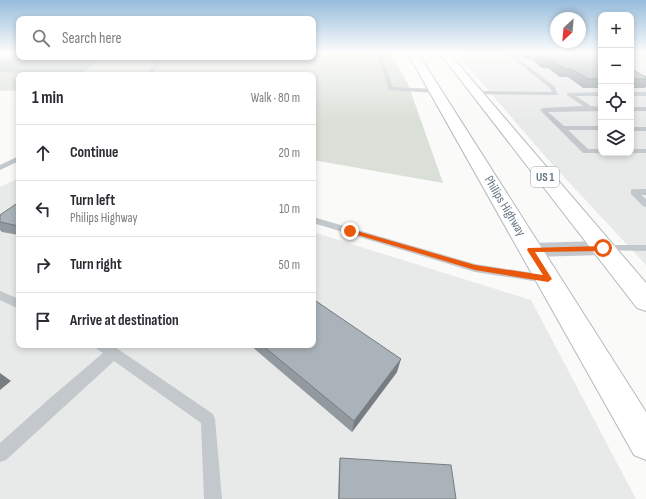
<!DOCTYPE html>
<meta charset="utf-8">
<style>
:root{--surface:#fff;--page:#f7f7f7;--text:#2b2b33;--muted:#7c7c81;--line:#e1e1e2}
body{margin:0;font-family:"Sofia Sans Condensed",sans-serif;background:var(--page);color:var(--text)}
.controls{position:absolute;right:12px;top:12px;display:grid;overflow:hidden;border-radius:8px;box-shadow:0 2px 6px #0003}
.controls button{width:36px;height:36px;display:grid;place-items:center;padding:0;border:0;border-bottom:1px solid var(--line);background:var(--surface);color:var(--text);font:20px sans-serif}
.compass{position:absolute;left:550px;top:12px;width:36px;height:36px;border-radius:50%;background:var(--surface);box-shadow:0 2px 6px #0003;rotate:206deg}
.stop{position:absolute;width:12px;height:12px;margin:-9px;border:3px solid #ea580c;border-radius:50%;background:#fff}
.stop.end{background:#ea580c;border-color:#fff;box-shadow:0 1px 4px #0008}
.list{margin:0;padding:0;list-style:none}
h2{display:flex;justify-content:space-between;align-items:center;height:52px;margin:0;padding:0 16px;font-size:17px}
h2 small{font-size:13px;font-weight:400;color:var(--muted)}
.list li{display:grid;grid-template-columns:26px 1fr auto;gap:12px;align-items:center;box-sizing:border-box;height:56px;padding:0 16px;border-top:1px solid var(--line)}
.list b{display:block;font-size:15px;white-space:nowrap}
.list p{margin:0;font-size:13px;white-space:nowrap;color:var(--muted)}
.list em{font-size:13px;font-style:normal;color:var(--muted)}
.icon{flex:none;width:22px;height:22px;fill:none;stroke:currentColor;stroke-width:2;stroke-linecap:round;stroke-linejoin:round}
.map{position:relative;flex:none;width:646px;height:499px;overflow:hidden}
.search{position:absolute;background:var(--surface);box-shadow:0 2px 6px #0003;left:16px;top:16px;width:300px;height:44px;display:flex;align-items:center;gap:10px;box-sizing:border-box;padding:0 14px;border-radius:8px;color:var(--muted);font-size:15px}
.panel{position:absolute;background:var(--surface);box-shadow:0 2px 6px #0003;left:16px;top:72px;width:300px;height:276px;border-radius:8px}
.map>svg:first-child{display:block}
</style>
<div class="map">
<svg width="646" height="499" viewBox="0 0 646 499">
<rect width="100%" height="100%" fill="#fafaf8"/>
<!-- built -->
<path fill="#e8e9e9" d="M455,52H601V153H631V52H646V265L551,163Z
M19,178V345H313V232L531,300L636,499H0V187Z"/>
<!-- green -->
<path fill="#dadfd7" d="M313,52H390L408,84L443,183L313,160V75H83L84,71L103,57H313Z
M0,72H31L50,75H19V90L0,91Z"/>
<!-- water -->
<path fill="#bbc7cb" d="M19,53V57H103L85,71L83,75L0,72V59Z"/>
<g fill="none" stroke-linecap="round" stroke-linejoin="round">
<defs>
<path id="primary" d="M407,52H417L646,412V460L634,455Z
M439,52H448L646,283V311L637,308Z"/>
</defs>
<!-- primary casing -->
<use href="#primary" stroke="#b5babe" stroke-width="2"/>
<!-- service -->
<path fill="#c3c8cc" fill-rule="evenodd" d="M376,52H380L393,87L435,89L438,91L435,93L389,90Z
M505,52H510L554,86L558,95L474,94L473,93L476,91L552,92L550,88Z
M633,52H639L646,56V59Z
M162,57H166L153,72H149V70Z
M601,92V96H576L591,106L601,107V111L548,112L564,126H601V130H568L588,149H601L602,153H583L540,110L543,108L583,106L567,95V93Z
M631,92H646V96H631Z
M631,107H646V111H631Z
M631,127H646V131H631Z
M631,149H646V153H630Z
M19,156V161L0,170V165Z
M634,189H646V195H641L646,199V207L643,206L631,194V190Z
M313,217L475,264L546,275L550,276L551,279L550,282L546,283L475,272L313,223Z
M603,245H646V251L599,250L598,248L599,246Z
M0,291L19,299V309L0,300Z
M96,345H112L213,414L215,419L222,499H204L201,423L114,361L6,460L0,462V443L49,399L103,353L97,349Z"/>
<!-- minor -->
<path fill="#c3c8cc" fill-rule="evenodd" d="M603,241L610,243L612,248L610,253L603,255L531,257L524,255L521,250L524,245L531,243Z"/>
<!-- primary -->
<use href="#primary" fill="#fff" fill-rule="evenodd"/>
</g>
<!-- wall -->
<path fill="#929a9f" d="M515,52H601V88H583L568,77H560L548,68H542L531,59H524Z
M631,69L646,77V86L645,88H631Z
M19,202V235L2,232L0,230V215Z
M250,345H313L397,372L352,432Z
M340,458L456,499H338L339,466Z"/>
<!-- shaded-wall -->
<path fill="#777d82" d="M401,359L397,372L352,432L354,421Z
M0,373L11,381L0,390Z"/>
<!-- building -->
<path fill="#aab3b9" stroke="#777d82" d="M535,52H601V79H588L572,69H564L551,60H545Z
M631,69L646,77V79H631Z
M19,202V226L0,222V215Z
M313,299L401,359L354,421L262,345H313Z
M340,458L451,465L456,499H339Z"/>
<!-- sky -->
<linearGradient id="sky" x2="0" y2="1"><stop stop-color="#96bcdc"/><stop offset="0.43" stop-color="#fdfdfc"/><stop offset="1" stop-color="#fdfdfc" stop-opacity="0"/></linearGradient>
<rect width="646" height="122" fill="url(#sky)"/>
<!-- route -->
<path fill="#ea580c" d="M350,229L475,265L543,275L527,250L528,248L603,246L606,248L603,251L535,252L552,279L548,282L475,270L348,232V229Z"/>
<g text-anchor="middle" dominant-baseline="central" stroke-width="4" stroke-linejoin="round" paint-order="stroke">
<!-- shield labels -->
<rect fill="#fff" stroke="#939fa8" stroke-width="1" x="531" y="167" width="28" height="20" rx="3"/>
<g font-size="12" font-weight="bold" fill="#657683">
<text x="545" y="177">US 1</text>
</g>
<!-- street labels -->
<g font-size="13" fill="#657683" stroke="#fff">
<text transform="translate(505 206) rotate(59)">Philips Highway</text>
</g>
</g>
</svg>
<div class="controls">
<button>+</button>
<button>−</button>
<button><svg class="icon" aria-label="locate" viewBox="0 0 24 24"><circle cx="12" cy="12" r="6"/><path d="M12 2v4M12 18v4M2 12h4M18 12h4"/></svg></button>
<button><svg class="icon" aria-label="layers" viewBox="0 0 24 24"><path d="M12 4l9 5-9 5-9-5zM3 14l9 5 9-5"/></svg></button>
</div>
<svg class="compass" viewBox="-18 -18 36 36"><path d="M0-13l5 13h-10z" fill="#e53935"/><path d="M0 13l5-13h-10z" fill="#7c7c81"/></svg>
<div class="stop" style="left:603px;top:248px"></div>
<div class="stop end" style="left:350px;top:231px"></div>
<div class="search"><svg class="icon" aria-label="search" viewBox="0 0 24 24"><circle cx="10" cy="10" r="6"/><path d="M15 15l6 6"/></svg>Search here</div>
<section class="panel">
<h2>1 min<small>Walk · 80 m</small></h2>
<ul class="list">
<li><svg class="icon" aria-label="ahead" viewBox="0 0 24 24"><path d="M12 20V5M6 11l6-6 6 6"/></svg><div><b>Continue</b></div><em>20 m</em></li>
<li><svg class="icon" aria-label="left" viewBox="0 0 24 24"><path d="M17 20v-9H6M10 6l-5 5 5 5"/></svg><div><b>Turn left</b><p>Philips Highway</p></div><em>10 m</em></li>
<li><svg class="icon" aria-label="right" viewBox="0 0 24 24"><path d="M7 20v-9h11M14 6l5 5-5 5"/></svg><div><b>Turn right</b></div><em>50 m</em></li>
<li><svg class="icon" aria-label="arrive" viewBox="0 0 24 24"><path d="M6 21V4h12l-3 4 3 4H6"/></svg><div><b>Arrive at destination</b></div></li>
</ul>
</section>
</div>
